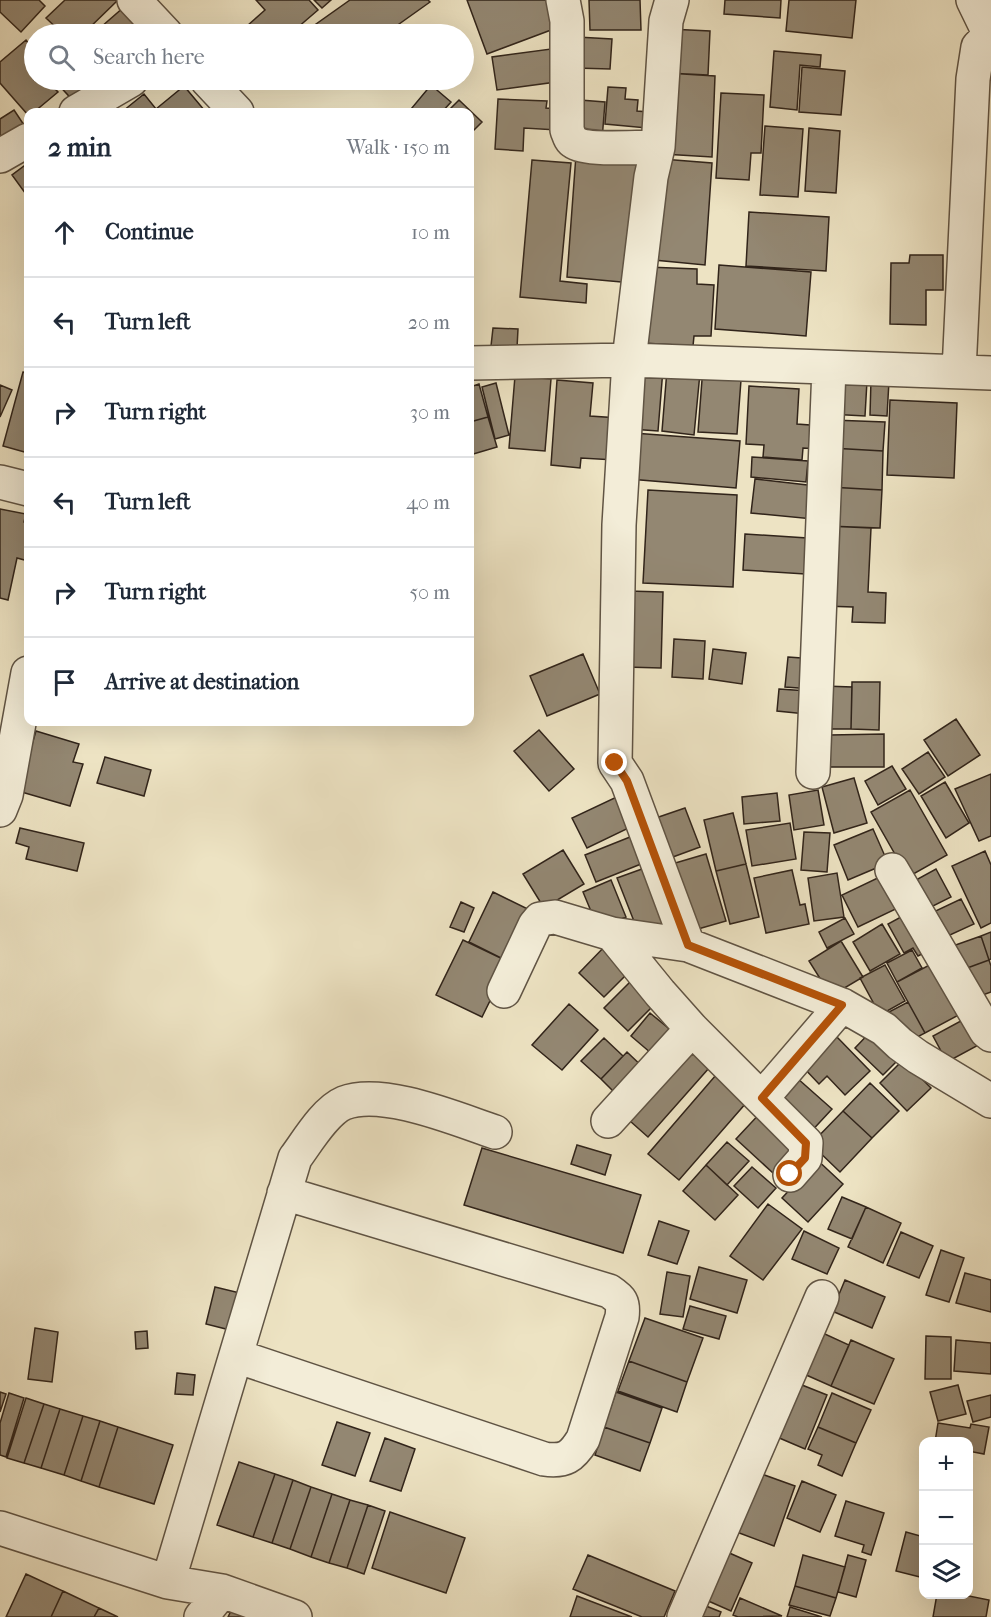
<!DOCTYPE html>
<meta charset="utf-8">
<style>
:root{--surface:#fff;--page:#f2f2f3;--text:#1f2937;--muted:#747a83;--line:#e0e1e3}
body{margin:0;font-family:"IM FELL French Canon",serif;background:var(--page);color:var(--text)}
.controls{position:absolute;right:18px;bottom:18px;display:grid;overflow:hidden;border-radius:12px;box-shadow:0 6px 24px #0002}
.controls button{width:54px;height:54px;display:grid;place-items:center;padding:0;border:0;border-bottom:2px solid var(--line);background:var(--surface);color:var(--text);font:30px sans-serif}
.stop{position:absolute;width:18px;height:18px;margin:-14px;border:4px solid #b45309;border-radius:50%;background:#fff}
.stop.end{background:#b45309;border-color:#fff;box-shadow:0 2px 6px #0008}
.list{margin:0;padding:0;list-style:none}
h2{display:flex;justify-content:space-between;align-items:center;height:78px;margin:0;padding:0 24px;font-size:26px}
h2 small{font-size:20px;font-weight:400;color:var(--muted)}
.list li{display:grid;grid-template-columns:39px 1fr auto;gap:18px;align-items:center;box-sizing:border-box;height:90px;padding:0 24px;border-top:2px solid var(--line)}
.list b{display:block;font-size:22px;white-space:nowrap}
.list em{font-size:20px;font-style:normal;color:var(--muted)}
.icon{flex:none;width:33px;height:33px;fill:none;stroke:currentColor;stroke-width:2;stroke-linecap:round;stroke-linejoin:round}
.map{position:relative;flex:none;width:991px;height:1617px;overflow:hidden}
.search{position:absolute;background:var(--surface);box-shadow:0 6px 24px #0002;left:24px;top:24px;width:450px;height:66px;display:flex;align-items:center;gap:15px;box-sizing:border-box;padding:0 21px;border-radius:33px;color:var(--muted);font-size:22px}
.panel{position:absolute;background:var(--surface);box-shadow:0 6px 24px #0002;left:24px;top:108px;width:450px;height:618px;border-radius:12px}
.map>svg:first-child{display:block}
</style>
<div class="map">
<svg width="991" height="1617" viewBox="0 0 991 1617">
<rect width="100%" height="100%" fill="#ede3c3"/>
<filter id="stains"><feTurbulence type="fractalNoise" baseFrequency=".00333" numOctaves="4"/><feColorMatrix values="0 0 0 0 .2 0 0 0 0 .09 0 0 0 0 .02 0 0 0 .5 -.17"/></filter>
<radialGradient id="worn" r=".72"><stop offset=".6" stop-color="#630" stop-opacity="0"/><stop offset="1" stop-color="#630" stop-opacity=".3"/></radialGradient>
<!-- building -->
<path fill="#938772" stroke="#31241a" stroke-width="1.5" d="M0,0H39L45,6L21,32L0,12Z
M65,0H118L83,34H63L46,18Z
M256,0H309L318,10L290,34H255L247,26L265,10Z
M314,0H331L322,8Z
M350,0H428L430,2L385,34H302Z
M467,0H548L559,27L487,54Z
M589,0H640L641,30H590Z
M725,0H781L780,18L724,14Z
M789,0H856L852,38L786,31Z
M124,7L150,34H93Z
M669,29L710,31L708,75L667,73Z
M577,37L612,39L610,69L575,68Z
M26,40L34,50V80H46L58,92L34,112H28V115L0,83V62Z
M551,49L556,82L497,90L492,57Z
M774,51L821,55L820,67L800,65L797,110L770,107Z
M802,67L845,71L841,115L799,112Z
M667,73L715,76L712,157L663,154Z
M54,80H100L79,107Z
M431,85L451,102L442,112H415L411,109Z
M184,86L205,111L203,112H124L123,111L144,94L156,109Z
M608,87L626,88L625,99L638,100L637,111L649,112L647,128L605,124Z
M721,93L764,95L761,153H751L749,180L716,178Z
M498,99L547,101L546,108L558,109L557,130L524,128L523,151L495,149Z
M459,100L482,122L470,134V112H447Z
M580,100L605,102L602,140L577,138Z
M14,110L28,131L0,147V119Z
M765,126L803,129L798,197L760,195Z
M809,128L840,131L836,193L805,191Z
M576,155L642,160L632,283L567,277Z
M662,159L712,163L705,265L654,260Z
M532,160L571,163L560,281L587,284L586,303L520,297Z
M28,163V197L12,175Z
M749,212L829,217L826,271L746,266Z
M910,255H943V290H926V325L890,324L891,263H909Z
M719,265L811,272L806,336L715,329Z
M647,267L697,269V284L714,285L711,336H694L693,346L643,343Z
M493,328L518,329L517,348L491,346Z
M636,366L663,369L658,431L631,429Z
M703,367L741,380L737,434L698,432Z
M667,370L700,373L694,435L662,431Z
M23,372L28,373V453L3,446Z
M515,376L551,379L545,451L509,448Z
M831,379L867,381L865,416L829,414Z
M557,380L593,383L590,416L619,418L615,460L581,458L580,468L551,465Z
M871,380L889,381L887,416L870,415Z
M496,383L509,435L495,439L482,387Z
M479,384L488,417L470,422V387Z
M0,385L12,390L0,417Z
M749,386L799,389L797,424L823,426L821,449L803,448L802,460L763,457L764,445L746,444Z
M890,400L957,403L954,478L887,475Z
M488,417L497,447L470,455V422Z
M832,420L885,422L883,451L831,448Z
M633,433L740,441L736,488L629,479Z
M831,448L883,451L882,490L829,487Z
M752,457L808,461L806,482L751,477Z
M755,479L816,486L813,519L751,513Z
M829,487L882,490L880,528L827,526Z
M648,490L737,495L733,587L643,583Z
M0,509L26,514L24,522L28,523V561L17,558L8,600L0,598Z
M827,526L871,528L868,592L886,593L885,623L852,622L853,607L824,606Z
M745,534L807,538L805,574L743,570Z
M628,591L663,592L661,668L625,667Z
M674,639L705,641L703,679L672,677Z
M713,649L746,653L742,684L709,679Z
M583,654L600,694L547,716L530,676Z
M788,657L815,659L812,689L785,687Z
M852,682H880L879,730L851,729Z
M824,686L852,687L851,729H823Z
M779,689L808,691L806,714L777,711Z
M956,719L980,755L948,776L924,740Z
M539,730L574,769L549,791L514,751Z
M36,731L79,744L73,762L83,764L70,806L18,791Z
M884,734V767H830V735Z
M928,752L945,777L919,794L902,769Z
M105,757L151,770L144,796L97,783Z
M892,766L906,789L878,805L865,781Z
M991,774V836L979,841L955,789Z
M854,778L867,823L834,833L822,787Z
M945,782L969,823L946,838L921,796Z
M818,790L824,825L794,830L789,795Z
M910,790L947,855L908,877L871,812Z
M777,793L780,821L744,824L742,797Z
M623,794L637,824L587,848L572,818Z
M685,808L700,847L662,861L647,821Z
M733,813L746,864L716,871L704,820Z
M790,823L796,859L752,866L746,830Z
M20,828L84,843L77,871L26,859L29,847L16,843Z
M873,829L888,863L848,880L834,845Z
M804,832L830,833L827,872L801,870Z
M640,833L651,860L596,882L585,855Z
M563,850L584,884L544,908L523,874Z
M985,851L991,865V923L981,928L952,866Z
M706,854L726,921L684,933L665,866Z
M746,864L759,917L730,924L716,871Z
M653,865L676,925L641,939L617,878Z
M936,869L951,897L919,913L905,886Z
M792,870L800,905L805,904L809,924L766,933L754,878Z
M837,873L844,917L814,921L808,878Z
M886,874L902,906L858,927L842,895Z
M611,880L626,917L598,928L583,892Z
M493,892L534,912L509,962L469,942Z
M961,899L974,924L939,940L927,915Z
M461,902L474,908L464,932L450,927Z
M910,912L930,950L918,956L913,948L904,953L888,924Z
M845,918L854,934L827,948L819,932Z
M882,924L900,954L870,971L853,942Z
M991,932V959L989,960L981,936Z
M981,936L989,960L959,971L950,947Z
M463,940L509,962L482,1017L436,995Z
M841,941L863,977L831,996L809,961Z
M608,943L633,968L604,997L579,973Z
M912,950L922,968L897,982L887,963Z
M939,960L966,1011L925,1033L897,982Z
M989,960L991,966V992L969,1000L959,971Z
M885,965L905,1001L880,1015L860,978Z
M635,977L658,1001L628,1031L604,1008Z
M908,1002L925,1033L904,1044L887,1013Z
M569,1004L598,1030L562,1070L532,1045Z
M650,1013L678,1036L658,1059L631,1036Z
M970,1016L984,1042L947,1062L933,1036Z
M876,1026L904,1054L883,1075L855,1048Z
M836,1036L870,1071L845,1095L827,1076L819,1084L803,1067Z
M604,1038L623,1056L601,1079L581,1061Z
M682,1044L709,1068L648,1137L621,1113Z
M627,1052L647,1071L620,1098L601,1079Z
M903,1060L931,1088L907,1111L880,1083Z
M722,1068L753,1095L679,1180L648,1154Z
M797,1078L832,1109L807,1136L772,1106Z
M870,1083L899,1111L872,1138L843,1111Z
M764,1109L801,1144L773,1173L736,1139Z
M843,1111L872,1138L840,1172L811,1144Z
M727,1142L749,1161L727,1185L706,1165Z
M577,1145L611,1155L605,1175L571,1164Z
M482,1148L641,1195L623,1253L464,1205Z
M813,1156L843,1184L808,1222L782,1198L797,1182Z
M706,1165L738,1195L715,1220L683,1191Z
M752,1167L776,1188L758,1208L734,1186Z
M842,1197L866,1207L852,1239L828,1229Z
M768,1204L802,1229L763,1280L730,1256Z
M866,1207L901,1223L883,1263L848,1247Z
M659,1221L689,1231L677,1264L648,1255Z
M804,1231L839,1248L827,1274L792,1259Z
M901,1232L933,1246L919,1278L887,1265Z
M941,1250L964,1258L949,1302L926,1295Z
M699,1267L747,1280L737,1313L690,1299Z
M667,1272L690,1276L683,1317L660,1314Z
M965,1273L991,1280V1312L956,1303Z
M845,1280L885,1297L872,1328L832,1311Z
M215,1287L240,1293L230,1330L206,1324Z
M690,1306L726,1316L719,1339L683,1329Z
M645,1318L703,1338L687,1382L629,1361Z
M35,1328L58,1332L52,1382L28,1379Z
M814,1329L849,1345L831,1386L795,1370Z
M147,1331L148,1348L136,1349L135,1332Z
M926,1336L951,1337V1379H925Z
M851,1340L894,1359L874,1404L831,1386Z
M956,1340L991,1343V1374L954,1371Z
M629,1361L687,1382L677,1412L618,1391Z
M177,1373L195,1375L193,1395L175,1394Z
M792,1381L827,1395L805,1449L770,1434Z
M958,1385L966,1414L938,1421L930,1392Z
M0,1392L6,1394L0,1412Z
M616,1392L662,1408L650,1443L604,1427Z
M9,1393L24,1398L6,1457L0,1455V1423Z
M832,1393L871,1410L856,1443L818,1427Z
M991,1395V1417L973,1422L967,1401Z
M26,1398L44,1404L24,1463L7,1458Z
M44,1404L60,1409L41,1468L24,1463Z
M60,1409L83,1416L64,1475L41,1468Z
M83,1416L100,1421L81,1481L64,1475Z
M100,1421L118,1427L99,1487L81,1481Z
M337,1422L370,1433L355,1476L322,1465Z
M938,1423L970,1428L971,1424L989,1427L984,1454L968,1451V1442H935Z
M118,1427L173,1445L154,1504L99,1487Z
M604,1427L650,1443L640,1471L595,1455Z
M818,1427L856,1443L842,1476L818,1465L822,1455L808,1449Z
M385,1438L415,1449L401,1491L370,1481Z
M239,1462L275,1474L253,1537L217,1525Z
M756,1472L795,1486L774,1546L734,1531Z
M275,1474L293,1480L272,1543L253,1537Z
M293,1480L311,1487L290,1549L272,1543Z
M802,1481L836,1495L820,1532L787,1518Z
M311,1487L332,1494L311,1557L290,1549Z
M332,1494L350,1500L329,1563L311,1557Z
M350,1500L368,1505L347,1568L329,1563Z
M846,1501L884,1513L871,1555L862,1552L864,1545L835,1536Z
M368,1505L385,1511L364,1574L347,1568Z
M390,1512L465,1538L446,1593L372,1568Z
M906,1532L924,1537V1578L896,1571Z
M718,1548L752,1563L731,1611L697,1596Z
M588,1555L675,1591L664,1617H642L573,1589Z
M803,1555L845,1567L836,1598L795,1586Z
M848,1555L866,1560L856,1597L838,1592Z
M26,1574L63,1591L51,1617H6Z
M795,1586L836,1598L830,1616L789,1605Z
M63,1591L99,1608L94,1617H51Z
M937,1594H959L989,1600L986,1617H933Z
M577,1596L632,1617H570Z
M740,1598L782,1616L738,1617L733,1615Z
M696,1602L721,1612L719,1617H690Z
M790,1607L822,1617H787Z
M99,1608L118,1617H94Z
M231,1611L245,1617H228Z"/>
<g fill="none" stroke-linecap="round" stroke-linejoin="round">
<defs>
<path id="minor" d="M134,0L166,34
M563,0L567,21V130C569,135 570,140 574,142C585,151 642,147 658,147
M672,0L666,21L658,147L651,177L629,360L619,525L615,763L627,781L688,945
M973,0L990,35
M207,80L237,112
M76,112L131,80
M0,156L28,140
M470,363L629,360L991,373
M959,371L973,79L978,47L990,35
M0,482L28,489
M813,772L829,368
M0,810L6,795L28,673
M892,870L986,1031L991,1035
M612,934L660,993L692,1029L806,1143L805,1158L790,1175
M504,991L535,925L540,919L555,917L612,934L688,945L842,1005L884,1029L900,1044L918,1057L991,1101
M762,1098L842,1005
M608,1121L692,1029
M236,1356L544,1459C565,1462 572,1457 583,1439L622,1317C624,1302 621,1299 609,1291L284,1193
M0,1528L168,1582L222,1591L295,1617
M168,1582L295,1158C307,1142 325,1111 344,1103C383,1088 456,1119 495,1132
M201,1617L222,1591
M684,1617L822,1297"/>
</defs>
<!-- minor casing -->
<use href="#minor" stroke="#605444" stroke-width="36"/>
<!-- minor -->
<use href="#minor" stroke="#f3edd8" stroke-width="33"/>
</g>
<g fill="none" stroke-linecap="round" stroke-linejoin="round">
<!-- route -->
<path stroke="#b45309" stroke-width="8" d="M615,763L627,781L688,945L842,1005L762,1098L806,1143L805,1158L790,1174"/>
</g>
<rect width="100%" height="100%" filter="url(#stains)"/>
<rect width="100%" height="100%" fill="url(#worn)"/>
</svg>
<div class="controls">
<button>+</button>
<button>−</button>
<button><svg class="icon" aria-label="layers" viewBox="0 0 24 24"><path d="M12 4l9 5-9 5-9-5zM3 14l9 5 9-5"/></svg></button>
</div>
<div class="stop" style="left:790px;top:1174px"></div>
<div class="stop end" style="left:615px;top:763px"></div>
<div class="search"><svg class="icon" aria-label="search" viewBox="0 0 24 24"><circle cx="10" cy="10" r="6"/><path d="M15 15l6 6"/></svg>Search here</div>
<section class="panel">
<h2>2 min<small>Walk · 150 m</small></h2>
<ul class="list">
<li><svg class="icon" aria-label="ahead" viewBox="0 0 24 24"><path d="M12 20V5M6 11l6-6 6 6"/></svg><div><b>Continue</b></div><em>10 m</em></li>
<li><svg class="icon" aria-label="left" viewBox="0 0 24 24"><path d="M17 20v-9H6M10 6l-5 5 5 5"/></svg><div><b>Turn left</b></div><em>20 m</em></li>
<li><svg class="icon" aria-label="right" viewBox="0 0 24 24"><path d="M7 20v-9h11M14 6l5 5-5 5"/></svg><div><b>Turn right</b></div><em>30 m</em></li>
<li><svg class="icon" aria-label="left" viewBox="0 0 24 24"><path d="M17 20v-9H6M10 6l-5 5 5 5"/></svg><div><b>Turn left</b></div><em>40 m</em></li>
<li><svg class="icon" aria-label="right" viewBox="0 0 24 24"><path d="M7 20v-9h11M14 6l5 5-5 5"/></svg><div><b>Turn right</b></div><em>50 m</em></li>
<li><svg class="icon" aria-label="arrive" viewBox="0 0 24 24"><path d="M6 21V4h12l-3 4 3 4H6"/></svg><div><b>Arrive at destination</b></div></li>
</ul>
</section>
</div>
